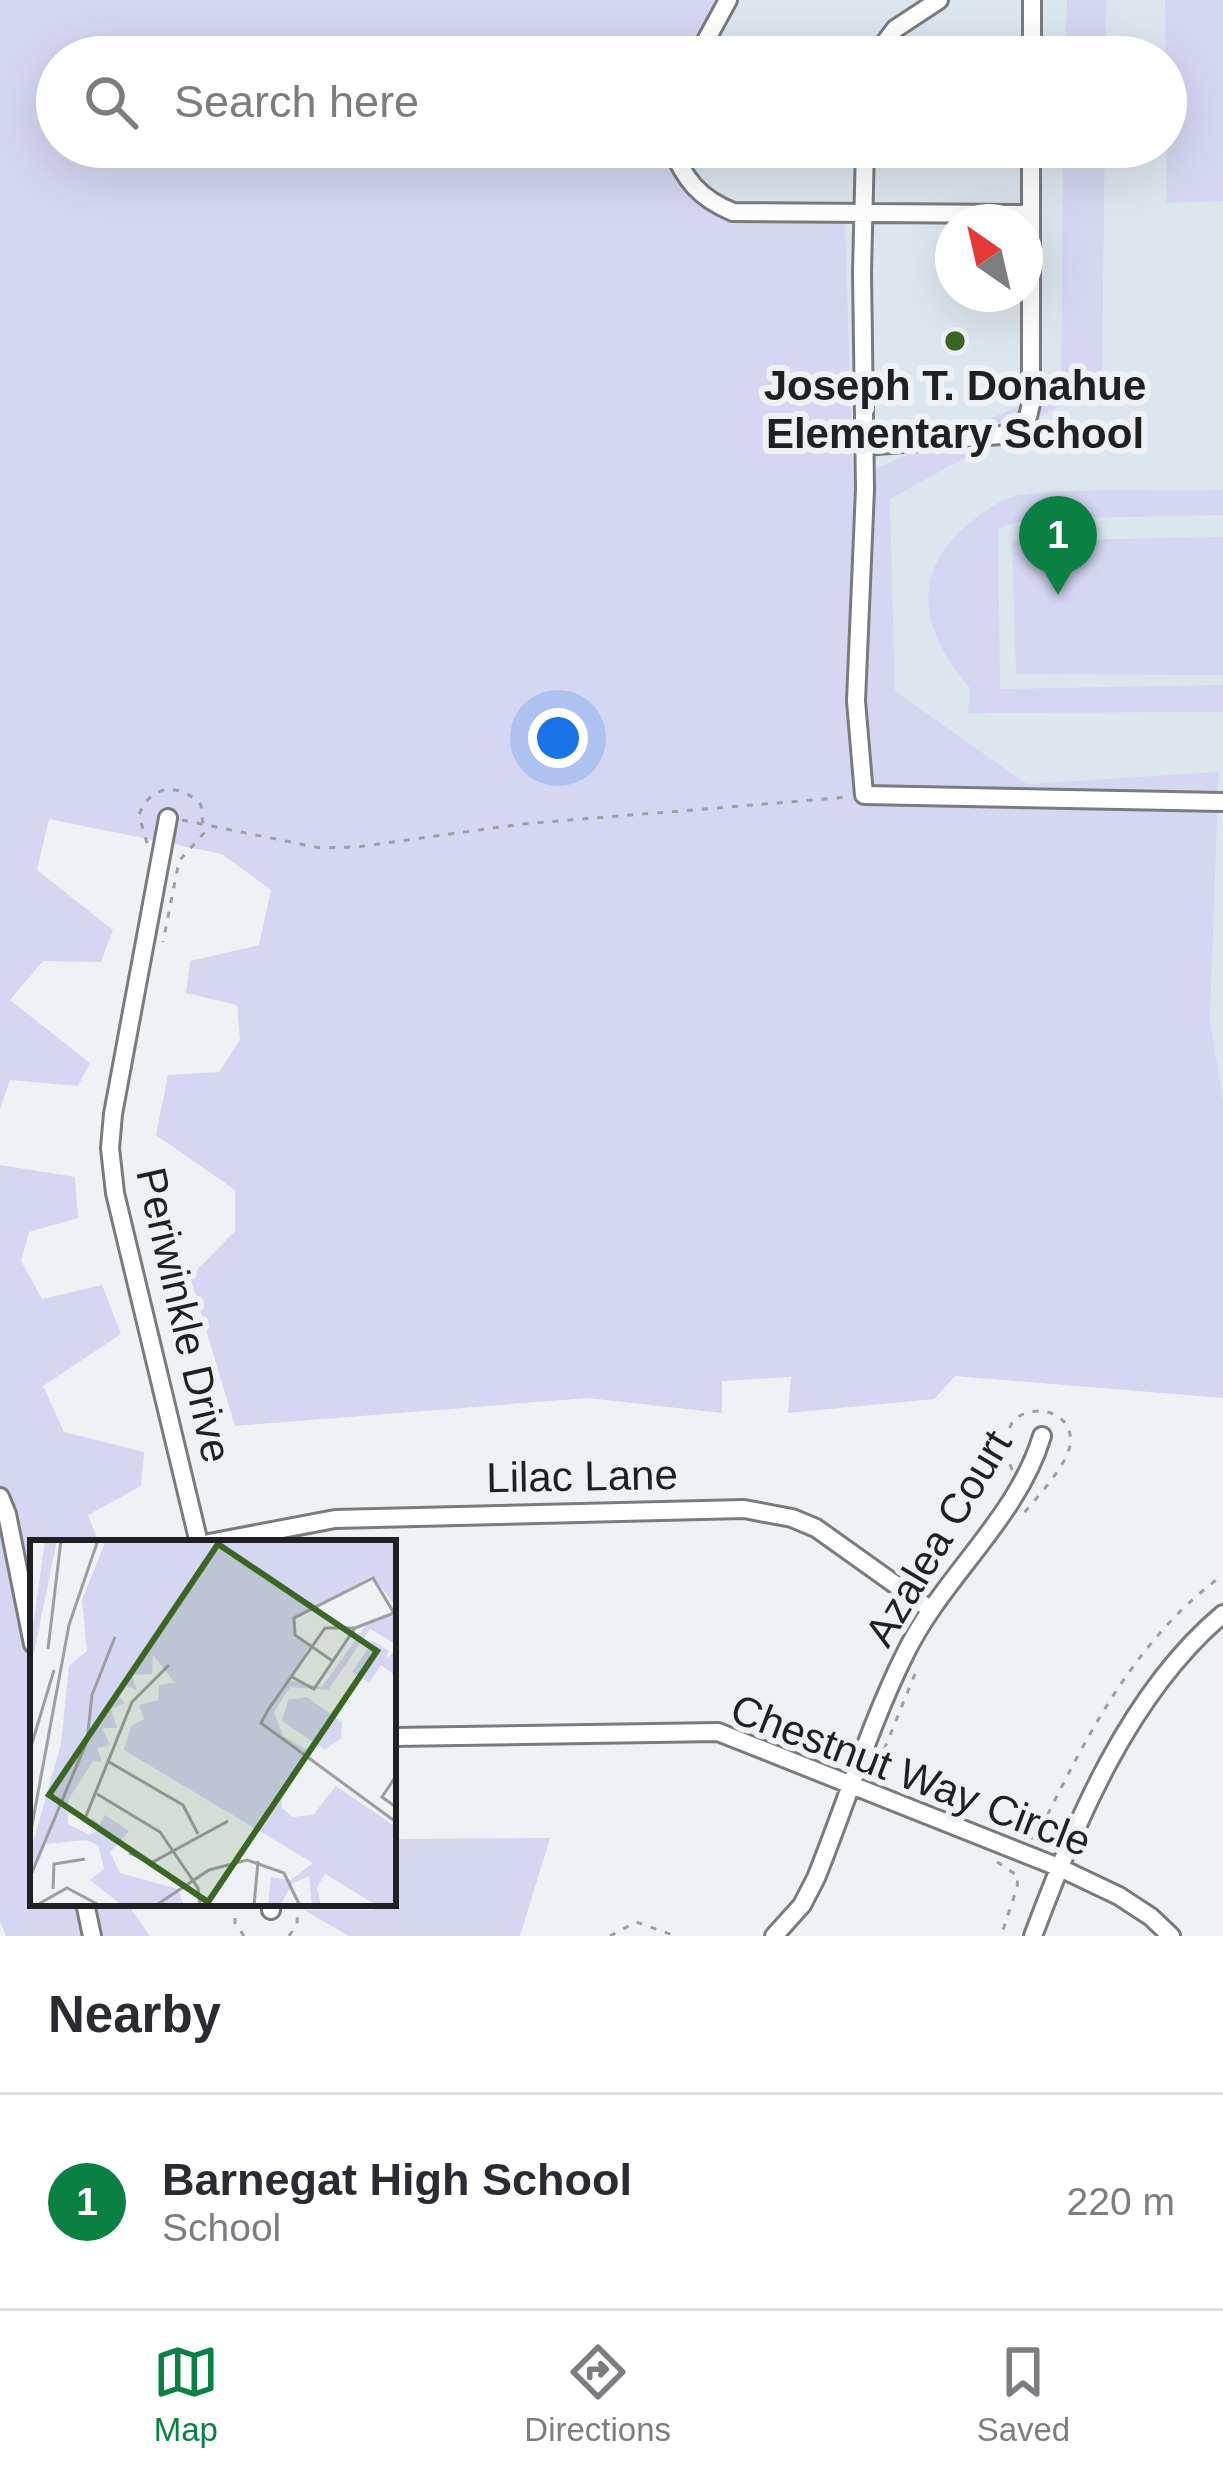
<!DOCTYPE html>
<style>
:root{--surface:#fff;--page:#f2f2f3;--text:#2b2b33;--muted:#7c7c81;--line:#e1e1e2;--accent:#0b8043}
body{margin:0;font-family:Arial,sans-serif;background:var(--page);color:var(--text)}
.compass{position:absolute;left:935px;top:204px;width:108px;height:108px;border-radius:50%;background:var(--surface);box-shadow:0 12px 48px #0002;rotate:326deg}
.you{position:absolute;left:558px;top:738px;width:42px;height:42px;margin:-30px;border:9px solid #fff;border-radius:50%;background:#1a73e8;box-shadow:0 0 0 18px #1a73e833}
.badge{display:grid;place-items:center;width:78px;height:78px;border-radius:50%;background:var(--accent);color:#fff;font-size:39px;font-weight:700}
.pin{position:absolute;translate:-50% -99px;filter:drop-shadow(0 3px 6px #0008)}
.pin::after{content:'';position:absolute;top:63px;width:42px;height:36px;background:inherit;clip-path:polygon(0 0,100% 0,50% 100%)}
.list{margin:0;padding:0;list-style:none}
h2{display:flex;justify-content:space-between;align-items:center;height:156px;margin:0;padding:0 48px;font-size:51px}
h2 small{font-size:39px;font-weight:400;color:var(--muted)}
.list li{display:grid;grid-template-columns:78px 1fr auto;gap:36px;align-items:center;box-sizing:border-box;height:216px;padding:0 48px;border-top:3px solid var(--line)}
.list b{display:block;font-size:45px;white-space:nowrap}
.list p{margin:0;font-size:39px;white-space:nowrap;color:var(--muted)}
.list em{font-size:39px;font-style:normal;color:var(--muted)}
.icon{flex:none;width:66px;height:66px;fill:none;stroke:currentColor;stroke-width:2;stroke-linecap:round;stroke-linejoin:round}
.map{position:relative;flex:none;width:1223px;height:1936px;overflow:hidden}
.search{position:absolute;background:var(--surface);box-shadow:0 12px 48px #0002;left:36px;right:36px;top:36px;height:132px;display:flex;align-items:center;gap:30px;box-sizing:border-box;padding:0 42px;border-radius:66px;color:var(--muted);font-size:45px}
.sheet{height:372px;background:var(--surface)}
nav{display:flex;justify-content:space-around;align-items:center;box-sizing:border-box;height:168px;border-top:3px solid var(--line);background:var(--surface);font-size:33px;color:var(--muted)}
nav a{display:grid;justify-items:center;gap:6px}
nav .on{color:var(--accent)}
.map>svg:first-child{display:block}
</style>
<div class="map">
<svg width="1223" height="1936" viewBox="0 0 1223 1936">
<rect width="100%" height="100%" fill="#eff2f5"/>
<!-- built -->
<path fill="#dce6ee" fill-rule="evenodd" d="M740,0H1067L1065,57H707Z
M1106,0H1223V1099L1210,1020L1219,773L1027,784L895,691L890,499L1102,383L1105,147H1166V57H1106Z
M668,147H1063L1061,388L853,478L845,216L720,209ZM953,222H1025V294H953Z"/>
<!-- green -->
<path fill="#d4d6f2" d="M0,0H740L707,57H57V147H668L720,209L845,215L853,478L1061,388L1063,147H1105L1102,383L890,499L895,691L1027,784L1219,772L1210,1020L1223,1099V1398L955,1376L934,1399L788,1413L791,1377L722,1381V1413L588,1398L235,1426L190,1277L235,1231V1190L156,1135L168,1075L219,1072L240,1040L237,1005L186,993L190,961L259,945L271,890L222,854L49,819L37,870L113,930L101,962L43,961L10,1000L90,1063L78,1086L10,1080L0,1109Z
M1067,0H1106V57H1065Z
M1165,0H1223V201L1167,203Z
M1223,490V515L1028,519L998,528L1000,689L1223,685V712L968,713L970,688C922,633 907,573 971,522C984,511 1003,498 1019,495C1081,487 1159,492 1223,490Z
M1223,537V675L1016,674L1012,541Z
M0,1165L75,1177L78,1218L29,1232L21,1261L42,1299L102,1285L121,1334L43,1386L64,1432L144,1452L141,1486L88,1515L99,1543H33V1903H127L150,1936H6L0,1921Z
M550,1838L520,1936H349L304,1910H374V1903H393V1839Z"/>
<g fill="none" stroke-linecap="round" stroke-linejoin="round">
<defs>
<path id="minor" d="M697,57L728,0
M874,57L895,29L939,0
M1032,57V0
M671,147C685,180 699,198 733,212L1031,214
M865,147L862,272L865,489L856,701L864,795L1223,802
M865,446L1013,434L1026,425L1031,404V147
M168,818L113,1114L110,1148L115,1193L199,1543
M0,1497L7,1514L33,1644
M209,1543L335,1519L744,1509L792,1518L816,1528L931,1610
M393,1737L718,1732L1058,1867L1119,1896L1151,1917L1171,1936
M85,1903L92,1936
M271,1910L272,1903
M774,1936L802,1905L816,1878C845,1806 871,1722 905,1654C943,1576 1017,1519 1042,1436
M1033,1936C1076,1822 1128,1694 1223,1614"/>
</defs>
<!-- minor casing -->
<use href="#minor" stroke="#797c7f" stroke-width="22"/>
<!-- path -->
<path stroke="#9d9fa1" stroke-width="3" stroke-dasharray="6 9" stroke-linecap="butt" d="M182,820L320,848L357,847L522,824L850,797
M147,843L139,815C150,784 180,782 201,805L204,833L179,861L163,942
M1012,1470L1003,1444L1013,1420C1044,1397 1084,1421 1066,1457C1055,1479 1035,1499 1020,1518
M880,1777L877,1767L917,1669
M1031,1839L1039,1832C1086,1737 1135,1639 1223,1575
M997,1862L1018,1876L1017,1888L1001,1936
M235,1903V1923L244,1936
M289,1936L297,1924L298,1903
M610,1936L636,1922L676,1936"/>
<!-- minor -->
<use href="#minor" stroke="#fff" stroke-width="16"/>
</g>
<!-- markers -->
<circle fill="#3b6725" stroke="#eff2f5" stroke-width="4.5" cx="955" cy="341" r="12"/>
<g text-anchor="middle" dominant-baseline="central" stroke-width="12" stroke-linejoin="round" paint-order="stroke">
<!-- poi labels -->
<g font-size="42" font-weight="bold" fill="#1f2021" stroke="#eff2f5">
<text x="955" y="385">Joseph T. Donahue<tspan x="955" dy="48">Elementary School</tspan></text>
</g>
<!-- street labels -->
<g font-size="42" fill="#1f2021" stroke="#eff2f5">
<text transform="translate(184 1315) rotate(77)">Periwinkle Drive</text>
<text transform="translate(582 1476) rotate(-1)">Lilac Lane</text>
<text transform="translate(938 1538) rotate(-59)">Azalea Court</text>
<text transform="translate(911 1775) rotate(21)">Chestnut Way Circle</text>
</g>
</g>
<!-- overview -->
<g transform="translate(30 1540)">
<rect width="366" height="366" fill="#eff2f5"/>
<path d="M15,0H27L0,132V109ZM76,0H366V66L342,36L263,78L264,94L279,106L258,140L292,147L336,85L366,73V104L340,89L298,150L260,147L244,172L253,196L279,211L251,253L252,268L262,277L283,275L306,246L366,287V366H348L295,334L287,347L291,366H282L279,336L263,343L250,366H238L241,337L261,340L283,323L94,210L101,186L114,179L109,165L128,160L129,145L145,143L123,115L122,134L102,135L107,150L95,145L85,153L95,163L81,169L87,188H72L80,205L67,208L72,222L63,221L38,260V284L59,295L66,291L61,278L70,284L75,275L99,291L80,312L90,333L148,349L154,366H93L60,340L74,329L68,305L56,300L16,304L0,341V313L31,204L39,126L57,111L52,60ZM343,101L359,111L356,119L366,110V136L351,125L339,143L322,132ZM277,157L312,182L311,198L295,210L252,181L258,160Z" fill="#d4d6f2"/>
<path fill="none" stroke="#9c9ea0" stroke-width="3" d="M18,109L31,0M304,122L265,95L264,78L343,38L364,73L325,88M262,137L284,149L325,88H295L238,170L231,183L366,282M0,210L24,130M79,222L153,265L168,294M366,236L352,257L366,267M67,254L130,292L168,348L170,366M56,276L102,162L139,125M0,296L39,85L68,0M99,313L121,323L198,281M0,337L57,201L62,155L85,97M23,349L24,324L55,319M5,366L37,348L71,366M125,366L179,330L217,320L254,333L270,366M224,366L228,321"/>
<path fill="#3b6725" fill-opacity="0.15" stroke="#3b6725" stroke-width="6" d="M188,4L347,111L178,362L19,255Z"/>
<rect width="366" height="366" fill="none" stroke="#1f2021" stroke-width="6"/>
</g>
</svg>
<svg class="compass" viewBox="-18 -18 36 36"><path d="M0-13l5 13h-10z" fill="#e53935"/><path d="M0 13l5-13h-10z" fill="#7c7c81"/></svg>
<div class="you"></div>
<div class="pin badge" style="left:1058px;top:595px">1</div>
<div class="search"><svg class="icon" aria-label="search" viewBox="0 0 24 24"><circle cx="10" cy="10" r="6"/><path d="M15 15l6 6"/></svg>Search here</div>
</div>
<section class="sheet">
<h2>Nearby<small></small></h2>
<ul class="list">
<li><span class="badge">1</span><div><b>Barnegat High School</b><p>School</p></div><em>220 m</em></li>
</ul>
</section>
<nav>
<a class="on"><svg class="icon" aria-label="map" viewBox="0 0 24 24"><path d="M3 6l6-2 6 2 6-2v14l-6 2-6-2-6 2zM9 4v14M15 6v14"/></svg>Map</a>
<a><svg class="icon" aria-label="directions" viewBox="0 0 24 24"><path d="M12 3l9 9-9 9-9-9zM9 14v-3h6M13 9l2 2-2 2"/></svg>Directions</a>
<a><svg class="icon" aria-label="saved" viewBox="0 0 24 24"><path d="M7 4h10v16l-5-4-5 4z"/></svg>Saved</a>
</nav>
